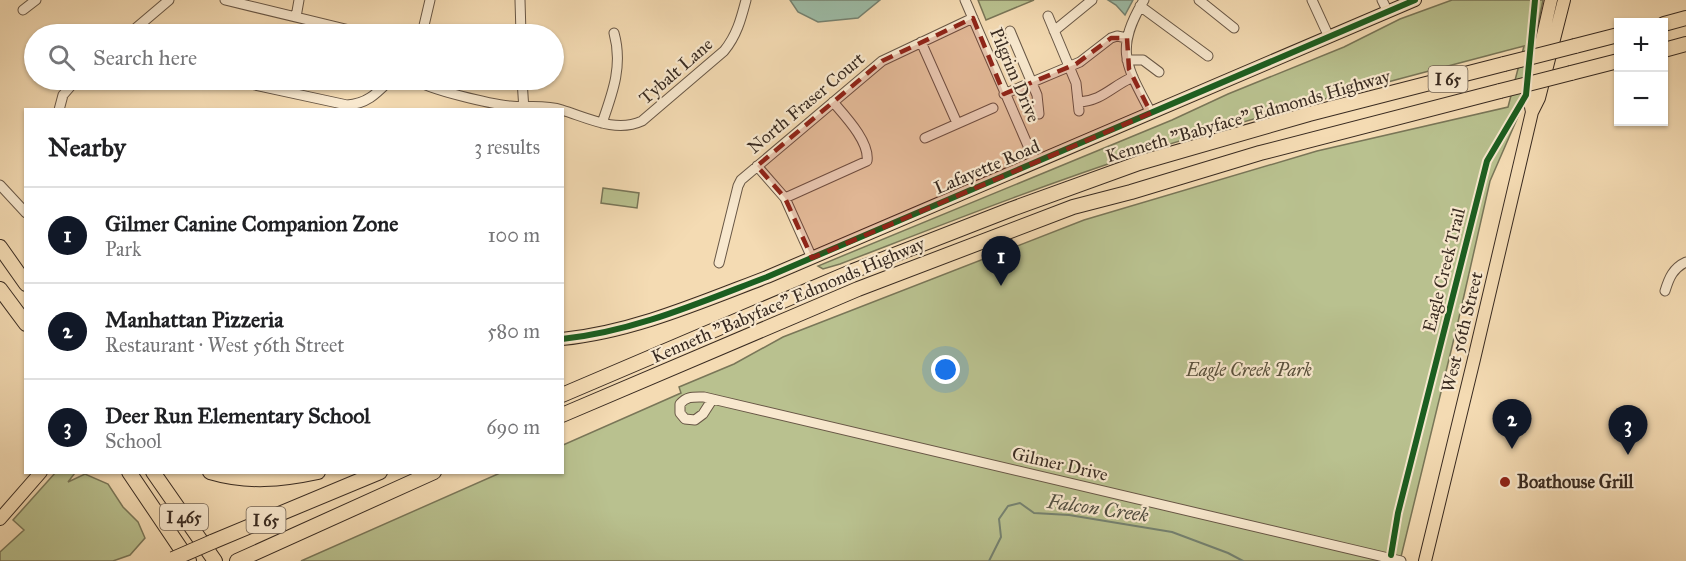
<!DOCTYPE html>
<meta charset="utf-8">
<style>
:root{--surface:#fff;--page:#f2f2f2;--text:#202124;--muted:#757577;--line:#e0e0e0;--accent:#111827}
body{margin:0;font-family:"IM FELL Great Primer",serif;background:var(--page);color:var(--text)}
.controls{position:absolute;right:18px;top:18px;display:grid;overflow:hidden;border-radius:0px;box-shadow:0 2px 4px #0004}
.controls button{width:54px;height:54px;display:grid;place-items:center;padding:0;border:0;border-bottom:2px solid var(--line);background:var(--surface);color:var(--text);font:30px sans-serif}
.you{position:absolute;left:946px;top:370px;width:21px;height:21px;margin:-15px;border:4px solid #fff;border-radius:50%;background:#1a73e8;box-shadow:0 0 0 9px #1a73e833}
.badge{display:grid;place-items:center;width:39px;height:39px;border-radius:50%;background:var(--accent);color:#fff;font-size:20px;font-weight:700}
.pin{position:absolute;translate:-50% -50px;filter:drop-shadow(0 2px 3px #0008)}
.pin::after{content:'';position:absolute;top:32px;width:21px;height:18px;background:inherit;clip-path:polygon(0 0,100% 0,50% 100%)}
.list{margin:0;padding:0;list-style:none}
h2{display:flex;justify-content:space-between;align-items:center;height:78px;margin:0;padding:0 24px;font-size:26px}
h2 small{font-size:20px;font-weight:400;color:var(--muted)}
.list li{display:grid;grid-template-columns:39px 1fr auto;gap:18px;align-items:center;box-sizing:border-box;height:96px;padding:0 24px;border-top:2px solid var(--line)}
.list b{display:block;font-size:22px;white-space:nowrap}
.list p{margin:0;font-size:20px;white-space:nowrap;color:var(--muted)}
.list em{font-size:20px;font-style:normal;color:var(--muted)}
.icon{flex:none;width:33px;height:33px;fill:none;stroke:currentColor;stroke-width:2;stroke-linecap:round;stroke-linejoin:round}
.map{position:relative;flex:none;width:1686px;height:561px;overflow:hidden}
.search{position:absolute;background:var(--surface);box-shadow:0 2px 4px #0004;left:24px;top:24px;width:540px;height:66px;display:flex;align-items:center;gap:15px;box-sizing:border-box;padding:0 21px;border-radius:33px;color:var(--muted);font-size:22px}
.panel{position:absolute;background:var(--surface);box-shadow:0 2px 4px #0004;left:24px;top:108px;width:540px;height:366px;border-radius:0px}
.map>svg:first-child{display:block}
</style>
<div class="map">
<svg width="1686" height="561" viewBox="0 0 1686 561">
<rect width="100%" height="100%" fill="#f4dbb3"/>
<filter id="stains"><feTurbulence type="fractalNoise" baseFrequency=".00333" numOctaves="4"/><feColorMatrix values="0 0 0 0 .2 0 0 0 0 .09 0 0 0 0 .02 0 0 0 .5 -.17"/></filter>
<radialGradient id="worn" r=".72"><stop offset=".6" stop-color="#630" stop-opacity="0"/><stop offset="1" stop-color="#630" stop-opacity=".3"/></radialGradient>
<!-- green -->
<path fill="#b9c18f" stroke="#797658" stroke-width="1.5" d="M978,0H1034L986,20Z
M1452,0H1543L1520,112L1490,181L1458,322L1400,561H301L500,473L562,472L563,445L681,393L679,387L734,364L783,337L1084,220L1317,151L1508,107L1524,46C1395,80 1266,113 1138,154C1037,187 939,226 840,264L823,269L818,266L1172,120L1228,94L1344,47L1400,19Z
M603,188L639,193L637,208L601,203Z
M56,472L75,473L68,482L85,474L108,484L123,507L138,522L145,538L130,555L113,561H0V552L24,530L13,520Z"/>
<!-- water -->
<path fill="#9dbca7" stroke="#758271" stroke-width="1.5" d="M790,0H880L858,18L818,22L798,12Z
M1108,0H1133L1125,15L1116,5Z"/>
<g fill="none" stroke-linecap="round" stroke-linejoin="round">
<!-- stream -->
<path stroke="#758271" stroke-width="2" d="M989,561L1001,537L999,519L1008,506L1020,503L1034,513L1069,515L1172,532L1228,553L1243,561"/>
<defs>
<path id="minor" d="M225,0L366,34
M520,0L521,34
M965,0L1035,162
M1144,0C1114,50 1126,65 1151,113
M1199,0L1234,28
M1312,0L1329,37
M1382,0L1388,12
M1140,6L1208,56
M23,10L36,0
M1048,16L1076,83L1079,111
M296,17L299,0
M1010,31L1037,95L1039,114
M1054,31L1092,0
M129,34L169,0
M422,34L430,0
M921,42L957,123
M1127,60H1143L1159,72
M232,80L347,105C367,104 377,93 390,80
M416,80C429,90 492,104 510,106C528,108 544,104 562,110
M522,80L524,110
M1004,94L1080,62L1111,38L1117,36L1127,38
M1079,102C1102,101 1112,86 1133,77
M59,110L63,95L76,80
M562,110C588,118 616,133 642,121L724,51C737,35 741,19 746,0
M602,123C613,92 623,65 614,33
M925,138L993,108
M757,166L785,198L812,258
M0,185L26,213
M785,198L867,161C870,142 845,116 833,102
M719,263L738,186L741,180L882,61L973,18
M1665,291C1669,278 1673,268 1686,262
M712,400L703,414L695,420L685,419L680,413V404C687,396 693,397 704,397L1401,561"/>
<path id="major" d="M1532,112L1529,97L1551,0
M562,339C633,332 701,302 767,277L1415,0
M0,519L41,472
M1425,561L1474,359L1532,112L1539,98L1564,0"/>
<path id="highway" d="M1664,24L1686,18
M1575,46L1618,35
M1664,50L1686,44
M1571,73L1618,61
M0,247L26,284
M0,289L26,324
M562,395L853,271L1012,209L1139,163L1309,114L1504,64
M562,415L858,289L1073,207L1131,192L1260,153L1500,91
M129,472L189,561
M153,472L215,561
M210,472C247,483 281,480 318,472
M212,542L380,472
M237,561L434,472"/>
</defs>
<!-- minor casing -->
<use href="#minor" stroke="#685746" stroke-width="11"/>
<!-- major casing -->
<use href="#major" stroke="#392b21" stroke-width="14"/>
<!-- highway casing -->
<use href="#highway" stroke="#392b21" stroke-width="16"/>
<!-- minor -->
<use href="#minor" stroke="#f8e8ce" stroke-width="9"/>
<!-- major -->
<use href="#major" stroke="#f4dbb3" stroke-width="12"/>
<!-- highway -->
<use href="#highway" stroke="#f4dbb3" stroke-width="14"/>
<defs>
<path id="highway-bridge" d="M1504,64L1575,46
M1500,91L1571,73
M173,559L212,542"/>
</defs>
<!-- highway-bridge casing -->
<use href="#highway-bridge" stroke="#392b21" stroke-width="16" stroke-linecap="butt"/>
<!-- highway-bridge -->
<use href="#highway-bridge" stroke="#f4dbb3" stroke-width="14"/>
<defs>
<path id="cycleway" d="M562,339C633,332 701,302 767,277L1415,0
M1391,555L1398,513L1487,161L1526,95L1535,0"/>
</defs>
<!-- cycleway casing -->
<use href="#cycleway" stroke="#f8e8ce" stroke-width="10"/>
<!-- cycleway -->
<use href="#cycleway" stroke="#1b5e20" stroke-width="6"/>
</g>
<!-- marked area -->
<path fill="#8f2418" fill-opacity="0.2" stroke="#8f2418" stroke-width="4.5" stroke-dasharray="12 8" stroke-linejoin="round" d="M973,18L1004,94L1076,64L1111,38H1127L1129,69L1151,113L812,258L785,198L757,166L882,61Z"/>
<!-- markers -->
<circle fill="#8f2418" stroke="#f8e8ce" stroke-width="2" cx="1505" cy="482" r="6"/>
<g text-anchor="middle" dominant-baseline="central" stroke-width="4.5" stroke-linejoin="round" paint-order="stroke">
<!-- shield labels -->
<g fill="#f8e8ce" stroke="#726455" stroke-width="1.5">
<rect x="1428.5" y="66" width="39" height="26" rx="4.5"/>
<rect x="160" y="504" width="48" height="26" rx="4.5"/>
<rect x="246.5" y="507" width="39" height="26" rx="4.5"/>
</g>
<g font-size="16" font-weight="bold" fill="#392b21">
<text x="1448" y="79">I 65</text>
<text x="184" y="517">I 465</text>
<text x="266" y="520">I 65</text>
</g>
<!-- street labels -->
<g font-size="18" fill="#392b21" stroke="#f8e8ce">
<text transform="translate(676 71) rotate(-41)">Tybalt Lane</text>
<text transform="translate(1015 75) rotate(67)">Pilgrim Drive</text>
<text transform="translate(806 103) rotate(-40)">North Fraser Court</text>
<text transform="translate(1248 116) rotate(-16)">Kenneth "Babyface" Edmonds Highway</text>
<text transform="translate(987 167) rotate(-23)">Lafayette Road</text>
<text transform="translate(1444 270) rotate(-76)">Eagle Creek Trail</text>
<text transform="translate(788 300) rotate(-23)">Kenneth "Babyface" Edmonds Highway</text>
<text transform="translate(1462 332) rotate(-76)">West 56th Street</text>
<text transform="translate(1060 464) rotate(13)">Gilmer Drive</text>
</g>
<!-- park labels -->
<g font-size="18" font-style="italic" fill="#59503c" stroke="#f8e8ce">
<text x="1249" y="370">Eagle Creek Park</text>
</g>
<!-- poi labels -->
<g font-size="18" font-weight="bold" fill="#392b21" stroke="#f8e8ce" text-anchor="start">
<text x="1517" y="482">Boathouse Grill</text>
</g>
<!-- water labels -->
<g font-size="20" font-style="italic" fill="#524f42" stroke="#f8e8ce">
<text transform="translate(1098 508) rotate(8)">Falcon Creek</text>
</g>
</g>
<rect width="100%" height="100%" filter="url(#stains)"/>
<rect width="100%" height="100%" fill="url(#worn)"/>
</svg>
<div class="controls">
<button>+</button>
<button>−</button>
</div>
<div class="you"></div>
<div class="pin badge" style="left:1001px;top:286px">1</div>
<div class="pin badge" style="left:1512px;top:449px">2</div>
<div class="pin badge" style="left:1628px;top:455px">3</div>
<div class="search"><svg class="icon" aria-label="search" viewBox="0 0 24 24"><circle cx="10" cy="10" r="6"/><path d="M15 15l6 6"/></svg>Search here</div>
<section class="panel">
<h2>Nearby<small>3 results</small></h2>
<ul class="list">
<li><span class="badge">1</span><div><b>Gilmer Canine Companion Zone</b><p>Park</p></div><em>100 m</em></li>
<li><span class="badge">2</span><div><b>Manhattan Pizzeria</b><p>Restaurant · West 56th Street</p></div><em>580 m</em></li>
<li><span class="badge">3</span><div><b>Deer Run Elementary School</b><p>School</p></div><em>690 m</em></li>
</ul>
</section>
</div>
